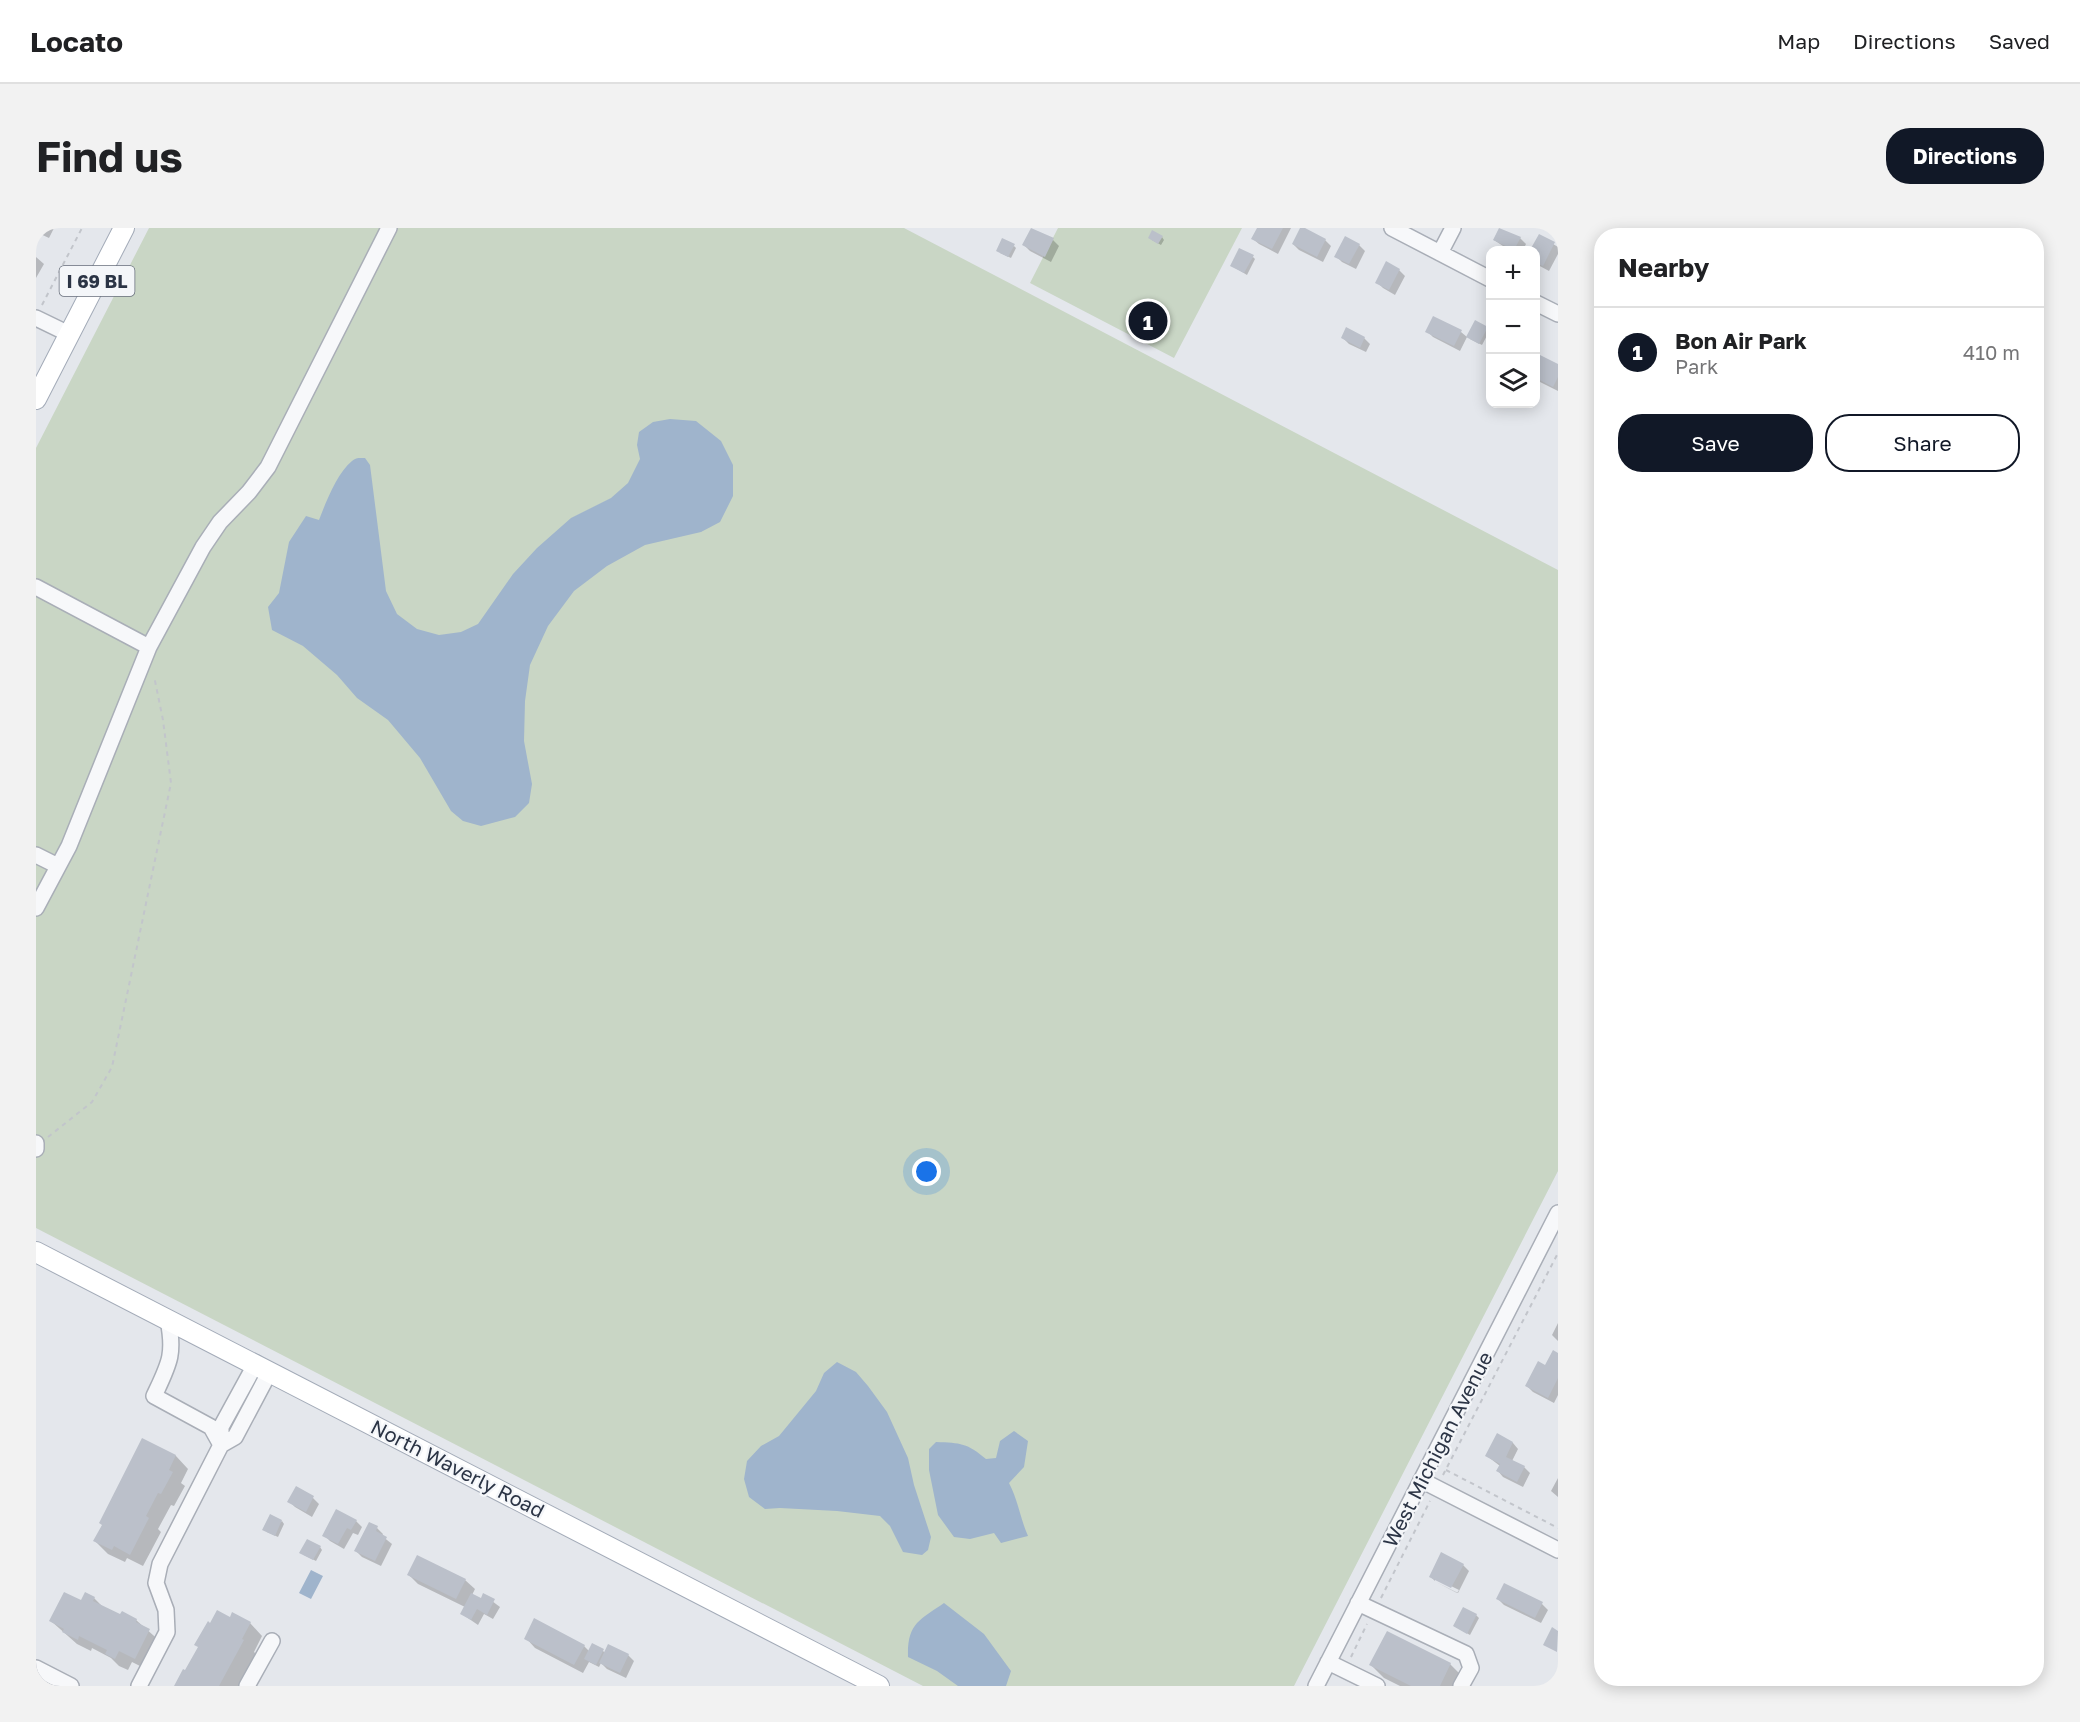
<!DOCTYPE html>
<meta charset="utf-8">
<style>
:root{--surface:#fff;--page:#f2f2f2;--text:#202124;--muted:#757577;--line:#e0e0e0;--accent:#111827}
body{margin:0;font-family:"Golos Text",sans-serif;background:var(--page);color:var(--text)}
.controls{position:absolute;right:18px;top:18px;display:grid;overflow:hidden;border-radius:12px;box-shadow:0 3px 15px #0003}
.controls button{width:54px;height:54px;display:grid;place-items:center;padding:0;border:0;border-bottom:2px solid var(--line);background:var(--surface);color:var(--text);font:30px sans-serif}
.you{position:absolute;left:891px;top:944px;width:21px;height:21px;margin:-15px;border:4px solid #fff;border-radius:50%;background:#1a73e8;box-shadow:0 0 0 9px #1a73e833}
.badge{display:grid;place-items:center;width:39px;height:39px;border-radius:50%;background:var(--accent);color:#fff;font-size:20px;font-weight:700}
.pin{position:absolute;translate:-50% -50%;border:3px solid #fff;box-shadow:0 2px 6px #0006}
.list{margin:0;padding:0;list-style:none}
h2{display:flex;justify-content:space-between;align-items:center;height:78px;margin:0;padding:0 24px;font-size:26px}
h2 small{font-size:20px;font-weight:400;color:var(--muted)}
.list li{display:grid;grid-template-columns:39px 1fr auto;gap:18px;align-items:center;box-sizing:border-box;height:90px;padding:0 24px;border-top:2px solid var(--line)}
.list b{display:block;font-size:22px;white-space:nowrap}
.list p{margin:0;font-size:20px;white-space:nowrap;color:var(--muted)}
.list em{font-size:20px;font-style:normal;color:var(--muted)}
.actions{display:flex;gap:12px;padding:18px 24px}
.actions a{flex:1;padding:14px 0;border:2px solid var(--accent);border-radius:24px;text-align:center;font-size:21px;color:var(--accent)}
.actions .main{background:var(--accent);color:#fff}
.icon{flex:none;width:33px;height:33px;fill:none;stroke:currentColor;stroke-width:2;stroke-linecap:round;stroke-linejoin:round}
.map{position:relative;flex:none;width:1522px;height:1458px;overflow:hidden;border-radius:24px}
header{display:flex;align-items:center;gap:36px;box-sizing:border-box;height:84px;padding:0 30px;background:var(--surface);border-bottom:2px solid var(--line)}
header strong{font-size:28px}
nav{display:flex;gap:33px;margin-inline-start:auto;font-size:21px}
.intro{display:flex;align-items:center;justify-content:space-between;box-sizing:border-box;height:144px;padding:0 36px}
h1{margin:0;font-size:42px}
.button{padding:15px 27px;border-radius:24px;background:var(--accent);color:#fff;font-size:21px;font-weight:700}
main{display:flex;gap:36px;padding:0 36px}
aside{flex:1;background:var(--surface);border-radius:24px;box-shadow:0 3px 15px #0003}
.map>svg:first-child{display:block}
</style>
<header>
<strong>Locato</strong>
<nav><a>Map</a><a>Directions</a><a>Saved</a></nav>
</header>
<div class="intro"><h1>Find us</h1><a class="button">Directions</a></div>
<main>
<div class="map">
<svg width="1522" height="1458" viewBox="0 0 1522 1458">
<rect width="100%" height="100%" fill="#e4e7ec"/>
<!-- green -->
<path fill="#c9d6c5" d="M113,0H868L1522,342V943L1258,1458H887L0,1000V220Z
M1022,0H1206L1138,130L994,55Z"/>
<!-- water -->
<path fill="#9fb4cc" d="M634,191L660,193L685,213L697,237V268L684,294L665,304L609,317L571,338L538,363L512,398L494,437L489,473L488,513L496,556L493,575L479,589L445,598L427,593L415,583L384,530L352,492L321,470L301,447L267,418L236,402L232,379L243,365L253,314L270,288L283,292C290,274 301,245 316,233C320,229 325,230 329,230L334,237L350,363L361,386L381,401L403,407L425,404L442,396L477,346L501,320L535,290L575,270L592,255L604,231L601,217L603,204L617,194Z
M801,1134L820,1144L832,1158L851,1184L872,1230L878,1257L895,1309L892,1322L886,1327L867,1324L854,1298L844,1288L801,1283L744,1280L729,1281L713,1269L708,1251L711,1233L725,1218L743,1208L780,1163L788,1145Z
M978,1203L992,1213L988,1239L973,1255C982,1272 984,1290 992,1308L965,1315L958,1305L934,1311L918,1309L902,1287L893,1242V1221L900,1214C925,1215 931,1215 950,1231L960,1230L964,1213Z
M275,1342L287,1348L275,1371L263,1365Z
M908,1375L948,1406L975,1443L970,1458H922L901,1443L872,1429C871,1395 884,1392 908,1375Z"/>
<!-- shadow -->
<path fill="#0003" d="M0,0H18L13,10L0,4Z
M1223,0H1255L1242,26L1223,16L1217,11Z
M1266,0L1289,12L1295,18L1287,34L1263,22L1257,16Z
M1504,8L1522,19V26L1513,43L1500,36V22H1496Z
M1126,9L1128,12L1125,17L1116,12Z
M1484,10L1490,16L1487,22H1473L1458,12Z
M1017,12L1023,18L1015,34L994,23L988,17Z
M1323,17L1329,23L1320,41L1306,34L1300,28Z
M978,18L980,20L975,30L964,25Z
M0,29L8,36L0,50Z
M1217,29L1219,31L1211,47L1196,38Z
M1363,42L1369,48L1359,67L1347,60L1341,54Z
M1451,100L1454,102L1446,117L1434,111Z
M1391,103L1425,104L1431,109L1424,123L1397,109Z
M1307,110H1328L1334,116L1330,124L1313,116Z
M1500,126L1522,137V163L1500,152Z
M1522,1095V1113L1516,1107Z
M1517,1124L1522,1126V1167L1518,1175L1497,1164L1491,1158L1510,1139Z
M1461,1207L1477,1215L1482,1221L1476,1233L1488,1239L1494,1245L1487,1259L1467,1249L1462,1243L1464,1238L1451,1228Z
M107,1212L140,1228L152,1241L145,1255L149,1258L138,1278L135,1277L122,1301L125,1304L107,1338L91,1330L89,1334L72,1326L59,1313Z
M1522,1250V1269L1515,1263Z
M260,1260L277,1270L283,1276L276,1289L259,1279L253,1273Z
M246,1293L248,1296L242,1309L231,1304Z
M320,1293L326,1299L322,1307L317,1305L308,1321L294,1313L288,1307Z
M341,1300L347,1306L346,1308L356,1316L345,1338L326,1329L320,1323Z
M284,1319L286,1322L280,1333L268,1327Z
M1427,1337L1433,1343L1422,1365L1400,1354L1421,1365L1423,1362L1399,1350V1353L1394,1348Z
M373,1347L429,1352L439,1361L436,1367L446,1372L448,1367L464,1379L457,1391L448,1386L442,1397L426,1386L429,1379L382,1356Z
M58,1370L68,1380L85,1388L100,1392L126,1415L112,1442L96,1434L92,1442L83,1438L75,1430L56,1420L55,1423L41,1416L15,1393L45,1374Z
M1462,1371L1506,1376L1512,1382L1505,1395L1468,1377Z
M1440,1387L1443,1390L1434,1407L1418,1398Z
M195,1391L214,1395L226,1408L218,1424L220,1426L203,1458H139L150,1444L175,1397Z
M490,1410L548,1418L553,1423L557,1417L570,1425L592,1427L598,1433L590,1450L571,1441L565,1435L563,1439L553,1434L547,1445L499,1420Z
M1414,1436L1427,1449L1422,1458H1364L1348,1450L1335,1437Z"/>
<!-- building -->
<path fill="#bbc0ca" d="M995,0L1018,10L1009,29L986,17Z
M1221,0H1247L1236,21L1215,11Z
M1264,0H1269L1290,11L1281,29L1256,16Z
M1463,0L1485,9L1478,22L1457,12Z
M1116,2L1127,8L1122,16L1112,10Z
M1503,6L1519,14L1507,38L1500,35V22H1494Z
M1309,8L1324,16L1313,36L1298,29Z
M966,10L979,16L972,29L960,23Z
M1203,20L1218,27L1208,45L1194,38Z
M1350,33L1364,41L1353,62L1339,55Z
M1397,88L1426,102L1418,118L1389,104Z
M1439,92L1452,99L1443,116L1430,109Z
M1310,99L1329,109L1324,120L1305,110Z
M1500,125L1522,136V149L1517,159L1500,150Z
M1517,1122L1522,1125V1150L1512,1170L1489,1158L1502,1133L1509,1137Z
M1461,1205L1477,1214L1470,1229L1489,1238L1481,1254L1460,1243L1464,1236L1449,1228Z
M106,1210L140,1227L133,1242L137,1244L125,1266L122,1265L110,1288L113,1290L94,1327L78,1318L76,1322L57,1313L66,1297L63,1295Z
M260,1258L278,1268L270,1284L251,1274Z
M300,1281L321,1292L315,1302L311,1300L302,1316L286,1308Z
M234,1286L246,1292L239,1308L226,1302Z
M333,1294L342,1298L340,1303L351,1309L339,1333L318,1323Z
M271,1311L285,1318L277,1332L263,1325Z
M1405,1324L1428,1336L1415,1360L1393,1349Z
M381,1327L430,1351L420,1371L371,1347Z
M1468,1355L1507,1374L1499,1390L1460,1371Z
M28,1364L45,1372L49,1364L59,1369L57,1373L84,1386L86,1383L101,1391L100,1394L114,1401L99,1431L83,1423L79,1431L69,1426L71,1422L43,1408L42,1412L26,1404L28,1401L13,1393Z
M435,1365L445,1370L447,1365L459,1371L451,1387L441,1381L435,1392L424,1386Z
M1427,1379L1441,1386L1431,1406L1417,1398Z
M181,1382L194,1389L196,1384L215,1394L206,1411L208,1412L183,1458H138L147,1441L149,1442L162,1419L158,1417L172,1393L174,1395Z
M498,1390L549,1417L538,1437L488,1411Z
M1516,1399L1522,1403L1521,1424L1507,1417Z
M1351,1403L1415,1435L1404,1458H1375L1333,1437Z
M556,1415L568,1421L560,1437L548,1431Z
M572,1416L593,1426L584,1445L563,1435Z"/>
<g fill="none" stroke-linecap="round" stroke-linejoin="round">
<defs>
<path id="minor" d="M1356,0L1454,51
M1404,25L1417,0
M1500,75L1522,86
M0,90L33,106
M0,359L113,419
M0,627L22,638
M0,680L33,618L113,419L167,319L184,294L213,264L232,239L353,0
M0,915V921
M185,1217L199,1209L234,1143
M185,1217V1199L220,1135
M1385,1252L1522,1322
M1322,1375L1430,1426L1435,1440L1425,1458
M1292,1434L1341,1458
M0,1440L35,1458
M103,1458L131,1404L130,1382L120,1355L124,1336L185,1217L175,1199L118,1168C133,1136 139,1127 132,1092
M211,1458L236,1413
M1280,1458L1522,985"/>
<path id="major" d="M0,171L88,0
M0,1024L843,1458"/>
</defs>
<!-- minor casing -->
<use href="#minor" stroke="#a9aeb7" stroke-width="18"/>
<!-- major casing -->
<use href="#major" stroke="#a3abb8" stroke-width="22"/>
<!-- path -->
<path stroke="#c2c5cb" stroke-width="2" stroke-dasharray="4.5 4.5" stroke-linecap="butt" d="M6,77L46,0
M12,909L56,874L76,839L135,555L127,492L118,448
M1410,1242L1522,1300
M1407,1247L1522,1025
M1345,1370L1394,1273
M1315,1429L1331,1396"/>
<!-- minor -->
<use href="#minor" stroke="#f7f8fa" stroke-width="15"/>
<!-- major -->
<use href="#major" stroke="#fff" stroke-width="20"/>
</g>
<g text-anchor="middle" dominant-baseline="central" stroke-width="4.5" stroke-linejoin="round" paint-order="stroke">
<!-- shield labels -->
<rect fill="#f4f6f9" stroke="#676e7b" stroke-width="1.5" x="23.5" y="38" width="75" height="30" rx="4.5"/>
<g font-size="18" font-weight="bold" fill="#2b3445">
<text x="61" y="53">I 69 BL</text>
</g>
<!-- street labels -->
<g font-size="20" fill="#2b3445" stroke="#f4f6f9">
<text transform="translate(1401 1221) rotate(-63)">West Michigan Avenue</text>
<text transform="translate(422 1240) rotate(27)">North Waverly Road</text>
</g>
</g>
</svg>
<div class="controls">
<button>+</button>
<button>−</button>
<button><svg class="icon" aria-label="layers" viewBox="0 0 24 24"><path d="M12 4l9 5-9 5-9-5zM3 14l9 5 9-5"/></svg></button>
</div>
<div class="you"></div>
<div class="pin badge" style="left:1112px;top:93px">1</div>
</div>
<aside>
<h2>Nearby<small></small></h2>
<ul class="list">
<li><span class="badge">1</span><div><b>Bon Air Park</b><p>Park</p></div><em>410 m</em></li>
</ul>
<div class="actions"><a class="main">Save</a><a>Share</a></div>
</aside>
</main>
